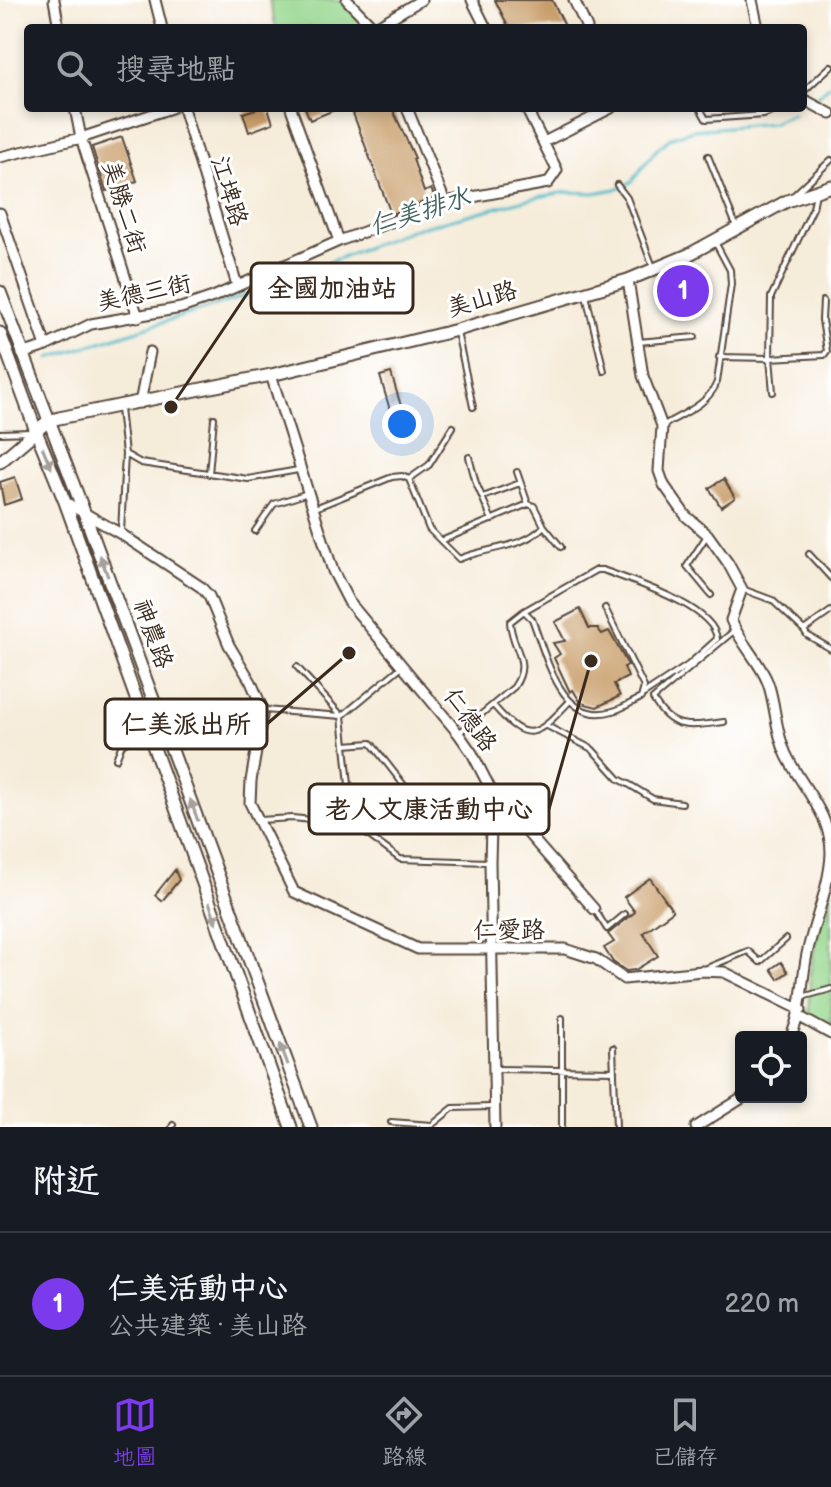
<!DOCTYPE html>
<html lang="zh-TW">
<meta charset="utf-8">
<style>
:root{--surface:#171b24;--page:#20242c;--text:#f1f3f6;--muted:#9ea1a6;--line:#363941;--accent:#7c3aed}
body{margin:0;font-family:"Balsamiq Sans","LXGW WenKai TC",sans-serif;background:var(--page);color:var(--text)}
.controls{position:absolute;right:24px;bottom:24px;display:grid;overflow:hidden;border-radius:8px;box-shadow:0 4px 12px #0003}
.controls button{width:72px;height:72px;display:grid;place-items:center;padding:0;border:0;border-bottom:2px solid var(--line);background:var(--surface);color:var(--text);font:40px sans-serif}
.you{position:absolute;left:402px;top:424px;width:28px;height:28px;margin:-20px;border:6px solid #fff;border-radius:50%;background:#1a73e8;box-shadow:0 0 0 12px #1a73e833}
.badge{display:grid;place-items:center;width:52px;height:52px;border-radius:50%;background:var(--accent);color:#fff;font-size:26px;font-weight:700}
.pin{position:absolute;translate:-50% -50%;border:4px solid #fff;box-shadow:0 2px 8px #0006}
.list{margin:0;padding:0;list-style:none}
h2{display:flex;justify-content:space-between;align-items:center;height:104px;margin:0;padding:0 32px;font-size:34px}
h2 small{font-size:26px;font-weight:400;color:var(--muted)}
.list li{display:grid;grid-template-columns:52px 1fr auto;gap:24px;align-items:center;box-sizing:border-box;height:144px;padding:0 32px;border-top:2px solid var(--line)}
.list b{display:block;font-size:30px;white-space:nowrap}
.list p{margin:0;font-size:26px;white-space:nowrap;color:var(--muted)}
.list em{font-size:26px;font-style:normal;color:var(--muted)}
.icon{flex:none;width:44px;height:44px;fill:none;stroke:currentColor;stroke-width:2;stroke-linecap:round;stroke-linejoin:round}
.map{position:relative;flex:none;width:831px;height:1127px;overflow:hidden}
.search{position:absolute;background:var(--surface);box-shadow:0 4px 12px #0003;left:24px;right:24px;top:24px;height:88px;display:flex;align-items:center;gap:20px;box-sizing:border-box;padding:0 28px;border-radius:8px;color:var(--muted);font-size:30px}
.sheet{height:248px;background:var(--surface)}
nav{display:flex;justify-content:space-around;align-items:center;box-sizing:border-box;height:112px;border-top:2px solid var(--line);background:var(--surface);font-size:22px;color:var(--muted)}
nav a{display:grid;justify-items:center;gap:4px}
nav .on{color:var(--accent)}
.map>svg:first-child{display:block}
</style>
<div class="map">
<svg width="831" height="1127" viewBox="0 0 831 1127">
<rect width="100%" height="100%" fill="#fff"/>
<filter id="ink" filterUnits="userSpaceOnUse"><feTurbulence type="fractalNoise" baseFrequency=".0125" numOctaves="2"/><feDisplacementMap in="SourceGraphic" scale="16" xChannelSelector="R" yChannelSelector="G"/><feConvolveMatrix kernelMatrix="1 2 1 2 8 2 1 2 1" color-interpolation-filters="sRGB"/></filter>
<filter id="wash" filterUnits="userSpaceOnUse"><feTurbulence type="fractalNoise" baseFrequency=".006" numOctaves="4" result="noise"/><feDisplacementMap in="SourceGraphic" scale="32" xChannelSelector="R" yChannelSelector="G"/><feGaussianBlur stdDeviation="1.8" result="paint"/><feColorMatrix in="noise" values="0 0 0 0 0 0 0 0 0 0 0 0 0 0 0 0 0 1.4 0 .05"/><feComposite in="paint" operator="in"/></filter>
<g filter="url(#wash)">
<rect width="100%" height="100%" fill="#f6ecda"/>
<!-- green -->
<path fill="#96d78e" stroke="#688056" stroke-width="2" d="M269,0H340L365,25L359,28H276Z
M831,890V1036L809,1022L810,973L825,892Z"/>
<g fill="none" stroke-linecap="round" stroke-linejoin="round">
<!-- stream -->
<path stroke="#4bb8c6" stroke-width="3" d="M814,99L831,84
M50,358L239,298L410,230L537,197L567,192L594,193L616,189L631,182L657,149L672,137L693,130L772,123L793,114"/>
</g>
<g id="blocks">
<!-- building -->
<path fill="#c89d69" d="M495,0H552L566,28H509Z
M259,108H268L273,123L249,132L243,113Z
M305,108H339L310,120Z
M351,108H392L415,158L413,159L424,192L431,189L435,198L391,214Z
M122,137L137,181L106,191L92,147Z
M691,277L699,295L675,306L667,288Z
M391,373L401,406L390,410L380,376Z
M15,477L22,499L4,505L0,482Z
M724,479L735,498L721,507L709,488Z
M580,609L589,628H597L602,634L609,631L628,665L624,667L628,677L614,684L620,696L597,707L581,703L573,690L570,692L554,658L560,654L553,643L565,641L555,622Z
M175,870L179,880L162,901L155,895Z
M650,878L673,911L643,933L658,956L635,970L626,971L613,962L604,948L614,942L608,934L635,912L624,897Z
M781,962L788,972L778,979L771,969Z"/>
</g>
</g>
<g filter="url(#ink)">
<use href="#blocks" fill-opacity="0" stroke="#57473a" stroke-width="2"/>
<g fill="none" stroke-linecap="round" stroke-linejoin="round">
<defs>
<path id="service" d="M803,92L831,66
M700,108L706,119L764,115L782,108
M708,156L737,228
M617,185L627,198L653,267
M795,194L831,160
M586,295L604,371
M457,332L473,407
M638,342L695,337
M719,357L770,358L824,355L827,351L822,320L823,301
M773,392L770,358L771,297L813,208L816,193
M120,409L125,454L141,463L248,479L298,470
M664,425C684,413 709,404 717,382L731,284L730,270L715,242
M0,433L30,432
M469,457L476,483L492,520
M517,472L528,504
M209,474L214,418
M409,479L429,465L453,427
M483,497L520,483
M315,508L392,477L402,476L409,479L429,529L459,559C487,547 523,549 544,526
M255,531L274,504L308,493
M121,532L125,454
M706,537L687,566L711,595
M441,541L528,504L534,506L544,526L561,547
M809,554L831,578
M742,589L772,600L804,630L831,611
M524,611L596,570H603C631,581 714,606 717,639L688,665L644,694
M804,630L807,635L831,649
M297,667L342,716L353,824L400,859L488,862
M493,705C528,746 537,736 569,702
M264,710L342,716L401,667
M724,722C690,726 672,732 653,699L735,630
M547,726L592,749L619,779L630,785L653,799L682,803
M460,732L514,687C532,661 512,650 510,622L524,611L532,619C546,654 560,727 613,711C622,709 632,702 641,698L644,687L605,608
M345,745L371,743L432,821
M116,759L122,744L145,731
M260,820L292,818L353,824
M595,910L607,929L625,914
M707,968L748,951L760,962L786,939
M802,997L831,989
M613,1048L616,1127
M496,1069L614,1071
M391,1122L432,1125L453,1108L492,1107
M172,1127L173,1125
M562,1127V1018"/>
<path id="minor" d="M54,0L59,28
M155,0L162,28
M347,0L374,28
M472,0L486,28
M574,0L587,28
M752,0L758,28
M374,28L421,0
M803,99L831,114
M75,108L81,138L138,317
M183,108L237,285
M291,108L339,241
M407,108L445,202
M544,142L611,108
M0,157L81,138L171,108
M0,213L46,346
M628,280L643,376L662,426L659,471L664,485L686,516L708,535L728,563L742,589L731,620C740,643 759,660 768,683C776,706 775,731 786,754C801,787 831,813 831,853C830,886 814,921 807,954C801,983 803,1008 791,1037
M22,354L46,346L91,324L181,308L213,297L339,241L445,202L548,183L557,170L526,108
M271,375L333,571L349,602L458,733L472,753L492,792L490,862L495,1127
M140,403L150,352
M65,502L121,534L201,587L209,596L229,645L251,682L263,710L251,781L250,803L294,892L418,949H565L596,959L624,979L702,971L724,972L801,1010
M492,792L594,909
M800,1017L831,1034
M696,1127L744,1097"/>
<path id="tertiary" d="M0,292L84,512L311,1127
M0,333L36,431L65,502L291,1127
M0,462L48,421L59,418L271,375L457,330L628,280L688,255L787,201L831,186"/>
</defs>
<!-- service casing -->
<use href="#service" stroke="#57473a" stroke-width="8"/>
<!-- minor casing -->
<use href="#minor" stroke="#57473a" stroke-width="13"/>
<!-- tertiary casing -->
<use href="#tertiary" stroke="#57473a" stroke-width="15"/>
<!-- service -->
<use href="#service" stroke="#fff" stroke-width="4"/>
<!-- minor -->
<use href="#minor" stroke="#fff" stroke-width="9"/>
<!-- tertiary -->
<use href="#tertiary" stroke="#fff" stroke-width="11"/>
</g>
<!-- one-way arrows -->
<defs><path id="oneway-solid" d="M-6-.8H1V-3.2L6.5 0L1 3.2V.8H-6Z" transform="scale(2)"/></defs>
<g fill="#a79f9a">
<use href="#oneway-solid" transform="translate(47 458) rotate(67)"/>
<use href="#oneway-solid" transform="translate(104 566) rotate(-110)"/>
<use href="#oneway-solid" transform="translate(194 810) rotate(-110)"/>
<use href="#oneway-solid" transform="translate(213 913) rotate(70)"/>
<use href="#oneway-solid" transform="translate(284 1054) rotate(-110)"/>
</g>
</g>
<g text-anchor="middle" dominant-baseline="central" stroke-width="6" stroke-linejoin="round" paint-order="stroke">
<!-- street labels -->
<g font-size="24" fill="#3b2a1e" stroke="#fff">
<text transform="translate(229 191) rotate(73)">江埤路</text>
<text transform="translate(124 207) rotate(73)">美勝二街</text>
<text transform="translate(144 293) rotate(-12)">美德三街</text>
<text transform="translate(482 299) rotate(-16)">美山路</text>
<text transform="translate(153 634) rotate(70)">神農路</text>
<text transform="translate(470 720) rotate(54)">仁德路</text>
<text x="509" y="930">仁愛路</text>
</g>
<!-- water labels -->
<g font-size="26" font-style="italic" fill="#416361" stroke="#fff">
<text transform="translate(420 212) rotate(-17)">仁美排水</text>
</g>
</g>
<!-- callouts -->
<path fill="none" stroke="#3b2a1e" stroke-width="3" d="M171 407L251 288M349 653L267 724M591 661L549 809"/>
<g fill="#3b2a1e" stroke="#fff" stroke-width="3">
<circle cx="171" cy="407" r="8"/>
<circle cx="349" cy="653" r="8"/>
<circle cx="591" cy="661" r="8"/>
</g>
<g fill="#fff" stroke="#3b2a1e" stroke-width="3">
<rect x="251" y="263" width="162" height="50" rx="8"/>
<rect x="105" y="699" width="162" height="50" rx="8"/>
<rect x="309" y="784" width="240" height="50" rx="8"/>
</g>
<g font-size="26" text-anchor="middle" font-weight="bold" fill="#3b2a1e">
<text x="332" y="297">全國加油站</text>
<text x="186" y="733">仁美派出所</text>
<text x="429" y="818">老人文康活動中心</text>
</g>
</svg>
<div class="controls">
<button><svg class="icon" aria-label="locate" viewBox="0 0 24 24"><circle cx="12" cy="12" r="6"/><path d="M12 2v4M12 18v4M2 12h4M18 12h4"/></svg></button>
</div>
<div class="you"></div>
<div class="pin badge" style="left:683px;top:291px">1</div>
<div class="search"><svg class="icon" aria-label="search" viewBox="0 0 24 24"><circle cx="10" cy="10" r="6"/><path d="M15 15l6 6"/></svg>搜尋地點</div>
</div>
<section class="sheet">
<h2>附近<small></small></h2>
<ul class="list">
<li><span class="badge">1</span><div><b>仁美活動中心</b><p>公共建築 · 美山路</p></div><em>220 m</em></li>
</ul>
</section>
<nav>
<a class="on"><svg class="icon" aria-label="map" viewBox="0 0 24 24"><path d="M3 6l6-2 6 2 6-2v14l-6 2-6-2-6 2zM9 4v14M15 6v14"/></svg>地圖</a>
<a><svg class="icon" aria-label="directions" viewBox="0 0 24 24"><path d="M12 3l9 9-9 9-9-9zM9 14v-3h6M13 9l2 2-2 2"/></svg>路線</a>
<a><svg class="icon" aria-label="saved" viewBox="0 0 24 24"><path d="M7 4h10v16l-5-4-5 4z"/></svg>已儲存</a>
</nav>
